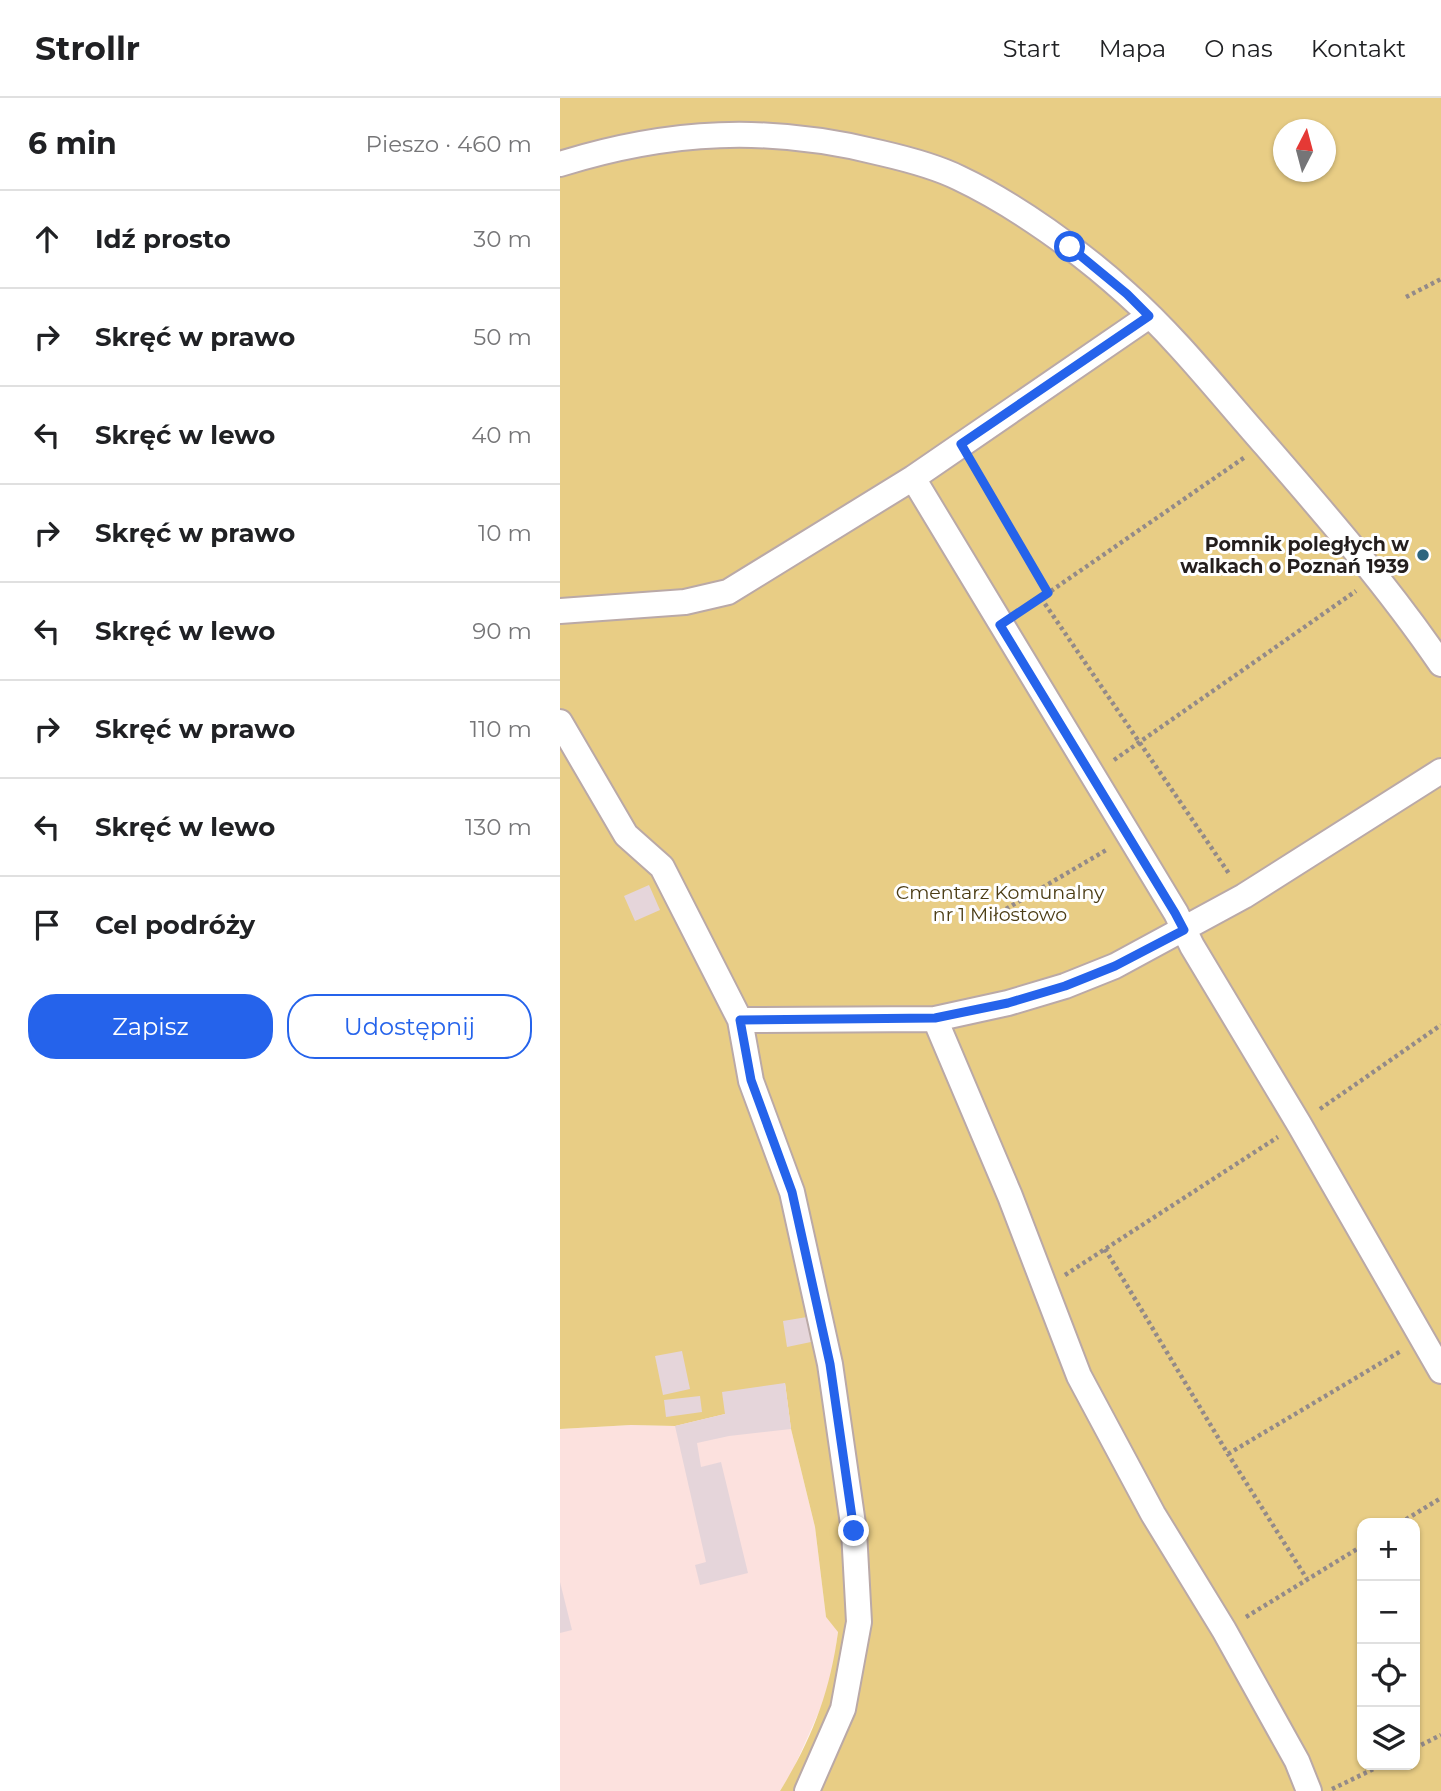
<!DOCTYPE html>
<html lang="pl">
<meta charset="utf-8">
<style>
:root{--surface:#fff;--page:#f2f2f2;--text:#202124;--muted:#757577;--line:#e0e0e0;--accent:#2563eb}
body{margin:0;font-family:Montserrat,sans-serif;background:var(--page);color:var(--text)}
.controls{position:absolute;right:21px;bottom:21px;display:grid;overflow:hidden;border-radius:14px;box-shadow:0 2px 5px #0004}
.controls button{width:63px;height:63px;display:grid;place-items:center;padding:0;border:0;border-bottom:2px solid var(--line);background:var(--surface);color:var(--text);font:35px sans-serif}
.compass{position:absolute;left:713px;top:21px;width:63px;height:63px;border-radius:50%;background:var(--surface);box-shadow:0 2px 5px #0004;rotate:6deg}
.stop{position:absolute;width:21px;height:21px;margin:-16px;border:5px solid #2563eb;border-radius:50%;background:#fff}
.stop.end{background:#2563eb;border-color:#fff;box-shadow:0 2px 7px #0008}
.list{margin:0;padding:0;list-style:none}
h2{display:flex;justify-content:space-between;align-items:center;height:91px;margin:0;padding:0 28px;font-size:30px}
h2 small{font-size:23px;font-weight:400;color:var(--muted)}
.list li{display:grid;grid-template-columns:46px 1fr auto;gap:21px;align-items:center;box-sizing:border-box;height:98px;padding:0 28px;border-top:2px solid var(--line)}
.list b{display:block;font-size:26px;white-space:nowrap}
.list em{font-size:23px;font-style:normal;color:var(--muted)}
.actions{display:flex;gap:14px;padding:21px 28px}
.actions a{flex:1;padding:16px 0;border:2px solid var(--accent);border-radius:28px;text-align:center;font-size:24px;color:var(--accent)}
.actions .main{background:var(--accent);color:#fff}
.icon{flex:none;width:38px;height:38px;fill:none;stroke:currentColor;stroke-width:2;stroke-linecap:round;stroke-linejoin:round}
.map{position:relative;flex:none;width:881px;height:1693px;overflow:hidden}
header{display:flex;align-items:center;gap:42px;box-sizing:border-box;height:98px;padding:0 35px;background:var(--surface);border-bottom:2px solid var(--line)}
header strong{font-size:33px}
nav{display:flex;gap:38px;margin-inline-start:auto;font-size:24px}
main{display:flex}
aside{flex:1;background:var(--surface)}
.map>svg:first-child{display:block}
</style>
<header>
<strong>Strollr</strong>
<nav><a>Start</a><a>Mapa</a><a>O nas</a><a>Kontakt</a></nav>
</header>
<main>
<aside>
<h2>6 min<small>Pieszo · 460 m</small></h2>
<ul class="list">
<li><svg class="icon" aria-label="ahead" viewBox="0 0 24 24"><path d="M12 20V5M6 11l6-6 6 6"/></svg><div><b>Idź prosto</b></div><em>30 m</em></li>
<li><svg class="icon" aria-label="right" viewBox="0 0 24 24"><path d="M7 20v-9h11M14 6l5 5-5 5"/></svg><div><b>Skręć w prawo</b></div><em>50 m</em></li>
<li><svg class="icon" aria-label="left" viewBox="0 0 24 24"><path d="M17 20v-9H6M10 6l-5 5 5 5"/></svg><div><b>Skręć w lewo</b></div><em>40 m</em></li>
<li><svg class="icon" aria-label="right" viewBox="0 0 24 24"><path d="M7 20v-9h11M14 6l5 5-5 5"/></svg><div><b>Skręć w prawo</b></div><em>10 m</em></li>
<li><svg class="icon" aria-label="left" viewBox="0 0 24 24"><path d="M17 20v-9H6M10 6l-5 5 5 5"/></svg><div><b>Skręć w lewo</b></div><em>90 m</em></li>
<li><svg class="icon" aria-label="right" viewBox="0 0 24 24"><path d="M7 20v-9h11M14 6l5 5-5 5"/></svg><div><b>Skręć w prawo</b></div><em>110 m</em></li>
<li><svg class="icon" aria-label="left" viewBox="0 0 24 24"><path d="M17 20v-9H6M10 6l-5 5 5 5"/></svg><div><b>Skręć w lewo</b></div><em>130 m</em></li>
<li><svg class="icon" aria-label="arrive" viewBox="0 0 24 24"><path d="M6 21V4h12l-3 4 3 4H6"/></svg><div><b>Cel podróży</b></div></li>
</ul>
<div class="actions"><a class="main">Zapisz</a><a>Udostępnij</a></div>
</aside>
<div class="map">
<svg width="881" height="1693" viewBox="0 0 881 1693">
<rect width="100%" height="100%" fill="#fdf2f1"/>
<!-- built -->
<path fill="#fce1de" d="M225,1285L231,1331L255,1429L266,1519L278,1533L273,1572L262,1607L232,1674L220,1693H0V1331L71,1327L115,1328L162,1294Z"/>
<!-- green -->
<path fill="#e8cd85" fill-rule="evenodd" d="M0,0H881V1693H220C252,1641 270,1594 278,1534L266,1519L255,1429L231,1331L225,1285L165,1316L115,1328L71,1327L0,1331ZM724,32H766V74H724ZM802,1425H855V1667H802Z"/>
<!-- building -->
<path fill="#e5d5da" d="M89,787L100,812L75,823L64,798Z
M247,1219L251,1244L227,1249L223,1223Z
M122,1253L130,1291L103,1297L95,1258Z
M225,1285L231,1331L169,1338L137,1345L141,1369L161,1364L188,1475L140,1487L135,1467L146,1464L115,1328L165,1316L162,1294Z
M140,1298L142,1314L106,1319L104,1302Z
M0,1484L12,1532L0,1535Z"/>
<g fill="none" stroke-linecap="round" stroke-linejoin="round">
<defs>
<path id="pedestrian" d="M0,66C109,32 209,27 321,55C347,61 375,68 399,80C456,107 521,154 567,196C613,237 653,287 694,334C759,409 825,484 881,566
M353,380L616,815L632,848L739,1026L881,1273
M0,513L125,504L168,494L353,380L589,218
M0,624L66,737L102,769L180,922L191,983L232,1094L270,1266L294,1433L299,1524L283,1611L247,1693
M375,921L448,905L505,888L555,868L684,798L881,673
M180,922L375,921L450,1098L519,1278L593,1416L664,1532L737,1663L749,1693"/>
</defs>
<!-- pedestrian casing -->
<use href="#pedestrian" stroke="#baa9a7" stroke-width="28"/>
<!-- path -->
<path stroke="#938a89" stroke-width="4.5" stroke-dasharray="3.5 3.5" stroke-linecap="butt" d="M846,199L881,181
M415,369L488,495
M481,500L670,777
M462,513L685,359
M554,662L796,493
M434,818L548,751
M760,1011L881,927
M545,1151L668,1356L747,1481
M505,1177L718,1039
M668,1356L841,1253
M840,1425L881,1400
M686,1519L802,1448
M855,1650L881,1637
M772,1691L822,1667"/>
<!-- pedestrian -->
<use href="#pedestrian" stroke="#fff" stroke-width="24"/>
</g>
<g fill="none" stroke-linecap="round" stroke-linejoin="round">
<!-- route -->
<path stroke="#2563eb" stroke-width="9" d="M294,1433L270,1266L232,1094L191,982L180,922L375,920L448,905L505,888L555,868L624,832L615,815L440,527L488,495L401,346L589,218L567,196L510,149"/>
</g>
<!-- markers -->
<circle fill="#2d657f" stroke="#fff" stroke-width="2.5" cx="863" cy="457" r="7"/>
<g text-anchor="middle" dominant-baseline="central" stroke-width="6" stroke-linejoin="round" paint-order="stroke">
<!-- poi labels -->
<g font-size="19" font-weight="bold" fill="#241e1d" stroke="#fff" text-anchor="end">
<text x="849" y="446">Pomnik poległych w<tspan x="849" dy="22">walkach o Poznań 1939</tspan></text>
</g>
<!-- park labels -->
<g font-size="19" fill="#4b3c14" stroke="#fff">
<text x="440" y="794">Cmentarz Komunalny<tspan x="440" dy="22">nr 1 Miłostowo</tspan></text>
</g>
</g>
</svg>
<div class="controls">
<button>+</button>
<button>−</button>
<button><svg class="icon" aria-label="locate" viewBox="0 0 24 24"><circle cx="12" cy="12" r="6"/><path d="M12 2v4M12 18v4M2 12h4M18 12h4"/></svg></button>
<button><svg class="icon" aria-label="layers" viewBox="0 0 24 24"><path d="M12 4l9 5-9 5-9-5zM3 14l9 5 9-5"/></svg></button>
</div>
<svg class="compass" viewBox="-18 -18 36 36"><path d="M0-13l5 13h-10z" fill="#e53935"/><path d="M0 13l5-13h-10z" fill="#757577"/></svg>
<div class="stop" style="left:510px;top:149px"></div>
<div class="stop end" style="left:294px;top:1433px"></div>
</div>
</main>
